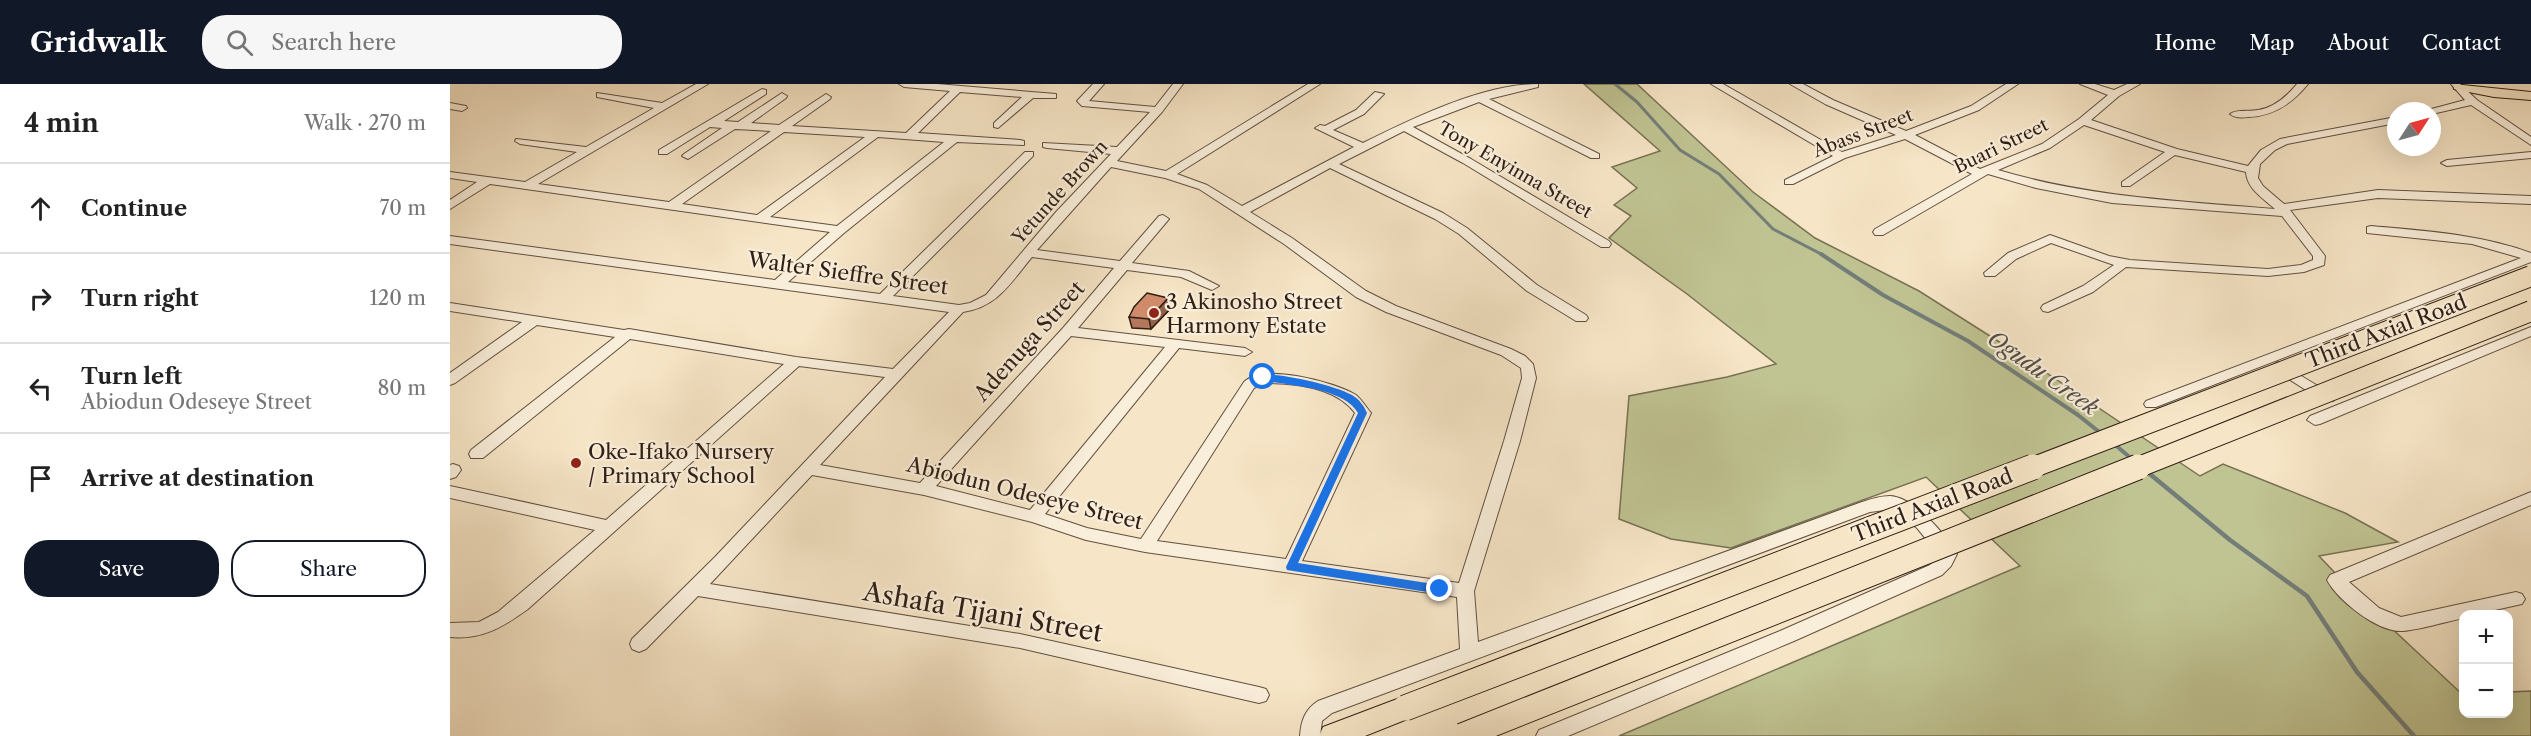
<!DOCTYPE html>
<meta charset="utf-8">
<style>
:root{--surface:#fff;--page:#f6f6f6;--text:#222;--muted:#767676;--line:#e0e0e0;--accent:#111827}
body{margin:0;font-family:"Libre Caslon Text",serif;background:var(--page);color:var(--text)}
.controls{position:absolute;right:18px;bottom:18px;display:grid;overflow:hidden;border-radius:12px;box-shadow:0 6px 24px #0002}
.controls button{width:54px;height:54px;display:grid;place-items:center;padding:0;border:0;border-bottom:2px solid var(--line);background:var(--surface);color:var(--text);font:30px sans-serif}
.compass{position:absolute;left:1937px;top:18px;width:54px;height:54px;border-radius:50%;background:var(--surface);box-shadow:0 6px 24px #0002;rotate:54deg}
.stop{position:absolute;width:18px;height:18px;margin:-14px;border:4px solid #1a73e8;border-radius:50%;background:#fff}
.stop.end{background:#1a73e8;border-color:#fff;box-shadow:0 2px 6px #0008}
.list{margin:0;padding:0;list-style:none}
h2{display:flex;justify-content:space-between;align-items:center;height:78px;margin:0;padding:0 24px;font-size:26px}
h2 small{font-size:20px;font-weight:400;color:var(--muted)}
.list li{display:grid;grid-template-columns:39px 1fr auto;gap:18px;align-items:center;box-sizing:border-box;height:90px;padding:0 24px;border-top:2px solid var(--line)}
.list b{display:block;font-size:22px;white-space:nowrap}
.list p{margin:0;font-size:20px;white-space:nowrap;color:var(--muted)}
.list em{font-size:20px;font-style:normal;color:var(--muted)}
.actions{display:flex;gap:12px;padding:18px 24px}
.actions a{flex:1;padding:14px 0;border:2px solid var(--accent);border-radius:24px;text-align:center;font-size:21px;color:var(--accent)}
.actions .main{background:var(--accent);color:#fff}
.icon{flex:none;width:33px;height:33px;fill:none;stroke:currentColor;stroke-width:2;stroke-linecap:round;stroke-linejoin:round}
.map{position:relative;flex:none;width:2081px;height:652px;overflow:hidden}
header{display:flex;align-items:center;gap:36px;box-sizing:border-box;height:84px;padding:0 30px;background:var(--accent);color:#fff}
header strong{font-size:28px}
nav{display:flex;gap:33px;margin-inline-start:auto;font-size:21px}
.search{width:420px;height:54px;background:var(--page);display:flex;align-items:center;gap:15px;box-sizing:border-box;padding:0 21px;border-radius:24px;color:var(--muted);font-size:22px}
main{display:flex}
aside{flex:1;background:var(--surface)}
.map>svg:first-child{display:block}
</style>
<header>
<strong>Gridwalk</strong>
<div class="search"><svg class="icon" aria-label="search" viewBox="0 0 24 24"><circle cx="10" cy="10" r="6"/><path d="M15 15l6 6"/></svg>Search here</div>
<nav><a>Home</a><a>Map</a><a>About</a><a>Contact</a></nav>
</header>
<main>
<aside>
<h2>4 min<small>Walk · 270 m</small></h2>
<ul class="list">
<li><svg class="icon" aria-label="ahead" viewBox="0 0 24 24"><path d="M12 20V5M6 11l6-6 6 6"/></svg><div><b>Continue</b></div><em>70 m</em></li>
<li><svg class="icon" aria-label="right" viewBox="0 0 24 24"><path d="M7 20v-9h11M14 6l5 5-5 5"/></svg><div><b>Turn right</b></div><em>120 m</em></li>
<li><svg class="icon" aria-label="left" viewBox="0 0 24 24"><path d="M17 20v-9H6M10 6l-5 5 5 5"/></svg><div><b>Turn left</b><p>Abiodun Odeseye Street</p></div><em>80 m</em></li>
<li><svg class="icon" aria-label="arrive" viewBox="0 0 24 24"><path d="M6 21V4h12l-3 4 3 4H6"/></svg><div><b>Arrive at destination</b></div></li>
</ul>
<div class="actions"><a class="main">Save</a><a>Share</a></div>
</aside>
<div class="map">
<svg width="2081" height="652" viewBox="0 0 2081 652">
<rect width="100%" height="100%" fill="#f6e5c6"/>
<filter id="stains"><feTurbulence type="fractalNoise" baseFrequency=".00333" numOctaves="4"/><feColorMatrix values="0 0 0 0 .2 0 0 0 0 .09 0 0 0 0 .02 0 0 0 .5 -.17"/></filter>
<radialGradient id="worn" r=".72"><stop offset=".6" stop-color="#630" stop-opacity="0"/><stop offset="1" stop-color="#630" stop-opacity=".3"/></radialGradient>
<!-- green -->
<path fill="#c0c392" stroke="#787154" stroke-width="1.5" d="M1134,0H1187L1303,108L1365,154L1469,207L1573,273L1750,392L1773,380L1895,429L1948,458L1869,472L1905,510L2013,611L2014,630H2058L2059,608L2081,607V652H1169L1570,482L1476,393L1281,464L1221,455L1169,435L1179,312L1277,293L1326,280L1237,210L1159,154L1181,132L1164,121L1187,104L1162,83L1210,67Z"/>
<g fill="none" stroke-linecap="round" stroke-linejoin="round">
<!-- stream-far2 -->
<path stroke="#737e79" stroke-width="3" d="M1165,0L1187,18L1230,66L1269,90L1323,145L1373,171"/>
<!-- stream-far1 -->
<path stroke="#737e79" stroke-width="4" d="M1371,170L1433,211L1518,257L1628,331L1653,351
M1663,359L1683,376"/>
<!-- stream -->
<path stroke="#737e79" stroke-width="4.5" d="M1695,386L1780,456L1857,512L1907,588L1964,652"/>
<defs>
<path id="minor" d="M246,0H258L88,100L219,118L321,47L285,45L238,75L232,72L234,70L272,44L260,43L217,70H209V66L312,5L316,6V10L274,37L288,38L332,9L337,12L336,14L301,39L329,41L376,10L381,13L380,15L342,42L456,49L500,7L454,3L449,0H487L606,10V14H583L548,44L544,43V39L572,13L510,8L468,49L570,56L574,57V61L507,58L394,149L338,198L430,210L575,68H583V72L443,212L509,221L520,219L536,211L606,128L661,70L597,64L593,63V59L667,63L700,28L632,22L627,17L643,0H654L639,17L705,23L723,0H733L712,28L667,77L716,87L858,0H870L727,90L757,101L792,122L904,63L865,44L870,41L875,42L906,26L925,8L934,10L914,30L883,46L913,59C963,34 1033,0 1088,0V3L1039,15L1149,70V74H1141L1029,18L963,43L1021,75L1159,157L1161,160L1159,163H1151L1013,79L954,47L889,80L993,129L1017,144L1087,201L1136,231L1138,234L1136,237H1126L1077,207L1009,150L985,135L880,84L800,128L842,154L916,207L946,222L1061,265L1075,272L1083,280L1086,294L1070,357L1024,507L1028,558L1412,418C1421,415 1431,412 1440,412C1464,413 1496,451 1507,470L1501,482L1492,491L1344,557L1118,652H1086L1089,646L1330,547L1480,481L1489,471L1467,444L1443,425L1420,428L882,629L872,637L870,652H850C851,637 855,625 868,617L1010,565L1007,513L695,468L636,456L582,438L474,411L362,391L260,500L570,550L809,603L816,605L819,611L816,617L809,619L570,564L248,512L196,565L189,568L182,565L180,560L182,555L265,473L435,293L349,282L78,525C53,543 32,556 0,553V539L29,538L48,528L145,446L0,414V402L156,436L334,280L180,255L33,374H21L19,370L21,366L165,253L87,241L5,299L0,301V289L72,238L0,227V219L174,246L179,245L346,273L443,285L499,228L0,160V152L325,196L380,148L40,100L0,125V116L27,98L0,94V88L75,98L127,68L70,60L65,57L66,55L136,63L204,24L147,13V9L212,19ZM334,48L415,53L307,131L232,120ZM428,53L494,58L387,142L320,133ZM661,83L715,94L749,105L834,160L906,213L936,228L1051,271L1071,284L1072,294L1054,357L1009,499L852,477L921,329C916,323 912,316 906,311C885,298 813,279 794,298L691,455L637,444L595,430L729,264L795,272L802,268L795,264L628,244L677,186L731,193L762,206L769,202L739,187L682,179L719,135L713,131L709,132L670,177L587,166ZM582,173L664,184L613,244L470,399L370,381L513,228C548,223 561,198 582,173ZM621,252L715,263L580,426L486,402ZM814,299C844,299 886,303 905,329L836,475L707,457L804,304Z
M1261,0H1273L1392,68L1446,51L1375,20L1340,0H1353L1383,16L1456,47L1521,22L1556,0H1568L1529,26L1465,51L1530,85L1592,60L1629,35L1658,11L1630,0H1645L1664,6L1677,0H1690L1669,12L1641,36L1727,65L1798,82L1811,66L1830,55L1946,33V39L1837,60L1825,66L1810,80L1808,94L1813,102L1834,120L1928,106L2081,112V120L1928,114L1840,126L1875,172L1874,181L1854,188L1818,192L1676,183L1643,208L1598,228L1593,227L1591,224L1593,221L1633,202L1664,181L1601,159L1566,175L1545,192H1535L1534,189L1558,169L1600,151L1659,172L1680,176L1818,185L1851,181L1863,176V172L1832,132L1662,119L1586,104L1538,90L1433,151H1425L1423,148L1425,145L1522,90L1455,55L1395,74L1343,100H1335V96L1383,72ZM1634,41L1715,68L1672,98V102H1680L1725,71L1796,88C1797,105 1813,114 1825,125C1731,117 1638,113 1548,86L1600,64Z
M1847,0H1858C1842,20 1823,32 1798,33C1791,34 1785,34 1780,30C1787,25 1798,28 1808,26C1824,24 1837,12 1847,0Z
M2001,0H2010L2027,16L2081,53V61L2021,21L1982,30V27H1974L2015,16Z
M0,19L16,22L17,24L12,27L0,25Z
M2081,68V74L1997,82L1991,79L1997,76Z
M1921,142C1975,147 2029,150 2081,169V178L1706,323H1696L1694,320L1696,317L2071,174L2022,160L1917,149V143Z
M2081,243V252L1870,340L1865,341L1857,336L1860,332Z
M1828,278L1883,311L1885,314L1883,317H1873L1823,285L1821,282Z
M3,380L9,382L11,386L6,393L0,395V381Z
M2081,408V421L1899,498L1929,524L1951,533L2066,508L2072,510L2075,515L2072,520L2027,530H2014V534C1994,538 1973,545 1953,547C1929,549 1888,517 1877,496L1880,491Z"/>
<path id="major" d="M2003,0L2081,8V16L2044,13L2008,6L2004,5Z"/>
<path id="highway" d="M955,612L965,616L969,624L965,632L915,652H869L873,643Z"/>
</defs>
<!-- minor casing -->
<use href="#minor" stroke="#625041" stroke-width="2"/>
<!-- major casing -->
<use href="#major" stroke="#311f15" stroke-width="2"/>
<!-- highway casing -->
<use href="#highway" stroke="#311f15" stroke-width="2"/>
<!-- minor -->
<use href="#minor" fill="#f9eeda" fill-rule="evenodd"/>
<!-- major -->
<use href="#major" fill="#f6e5c6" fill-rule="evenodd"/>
<!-- highway -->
<use href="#highway" fill="#f6e5c6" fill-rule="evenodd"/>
<defs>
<path id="highway-bridge-far1" d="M1579,385L2081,192
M1684,385L2081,227"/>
<path id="highway-bridge" d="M955,624L1583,383
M1012,652L1688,383"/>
</defs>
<!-- highway-bridge-far1 casing -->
<use href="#highway-bridge-far1" stroke="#311f15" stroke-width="22" stroke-linecap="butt"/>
<!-- highway-bridge casing -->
<use href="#highway-bridge" stroke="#311f15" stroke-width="27" stroke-linecap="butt"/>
<!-- highway-bridge-far1 -->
<use href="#highway-bridge-far1" stroke="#f6e5c6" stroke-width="20"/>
<!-- highway-bridge -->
<use href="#highway-bridge" stroke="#f6e5c6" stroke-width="25"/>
</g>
<!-- wall -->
<path fill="#b3785c" stroke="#311f15" stroke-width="1.5" d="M721,224L701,245L682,244L679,233Z"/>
<!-- shaded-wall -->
<path fill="#92614b" stroke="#311f15" stroke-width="1.5" d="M718,214L721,224L701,245L699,235Z"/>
<!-- building -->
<path fill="#d08b6b" stroke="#311f15" stroke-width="1.5" d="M697,209L718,214L699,235L679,233L684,223Z"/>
<!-- route -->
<path fill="#1a73e8" d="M813,290C837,291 881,300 902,311C909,315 914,322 917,329L848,479L990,501L994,502V509L990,510L837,486L836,483L908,329C894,303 836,301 810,296L809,293Z"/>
<!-- markers -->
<g fill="#8f2418" stroke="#f9eeda" stroke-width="2">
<circle cx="704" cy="229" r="6"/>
<circle cx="126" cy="379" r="6"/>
</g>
<g text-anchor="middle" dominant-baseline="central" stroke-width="4.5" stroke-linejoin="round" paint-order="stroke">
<!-- far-street labels -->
<g font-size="18" fill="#311f15" stroke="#f9eeda">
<text transform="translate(1413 49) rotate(-21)">Abass Street</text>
<text transform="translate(1551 62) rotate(-26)">Buari Street</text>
<text transform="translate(1065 86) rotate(30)">Tony Enyinna Street</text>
<text transform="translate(610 108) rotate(-48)">Yetunde Brown</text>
</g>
<!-- street labels -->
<g font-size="21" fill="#311f15" stroke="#f9eeda">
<text transform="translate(398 189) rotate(8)">Walter Sieffre Street</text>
<text transform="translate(1936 247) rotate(-21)">Third Axial Road</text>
<text transform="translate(579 257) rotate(-48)">Adenuga Street</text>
<text transform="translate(575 409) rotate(14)">Abiodun Odeseye Street</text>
<text transform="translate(1482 421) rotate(-21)">Third Axial Road</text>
</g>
<!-- poi labels -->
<g font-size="21" fill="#311f15" stroke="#f9eeda" text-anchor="start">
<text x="716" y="217">3 Akinosho Street<tspan x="716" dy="24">Harmony Estate</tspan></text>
<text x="138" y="367">Oke-Ifako Nursery<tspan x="138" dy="24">/ Primary School</tspan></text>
</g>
<!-- water labels -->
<g font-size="22" font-style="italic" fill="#524e47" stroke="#f9eeda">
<text transform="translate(1593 289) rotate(35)">Ogudu Creek</text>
</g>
<!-- near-street labels -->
<g font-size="26" fill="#311f15" stroke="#f9eeda">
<text transform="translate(533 528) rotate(10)">Ashafa Tijani Street</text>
</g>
</g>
<rect width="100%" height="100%" filter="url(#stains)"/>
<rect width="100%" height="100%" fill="url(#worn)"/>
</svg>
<div class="controls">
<button>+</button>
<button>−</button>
</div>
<svg class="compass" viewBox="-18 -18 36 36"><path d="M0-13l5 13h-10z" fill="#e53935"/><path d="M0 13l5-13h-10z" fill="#767676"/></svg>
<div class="stop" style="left:813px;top:293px"></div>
<div class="stop end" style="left:990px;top:505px"></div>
</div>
</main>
